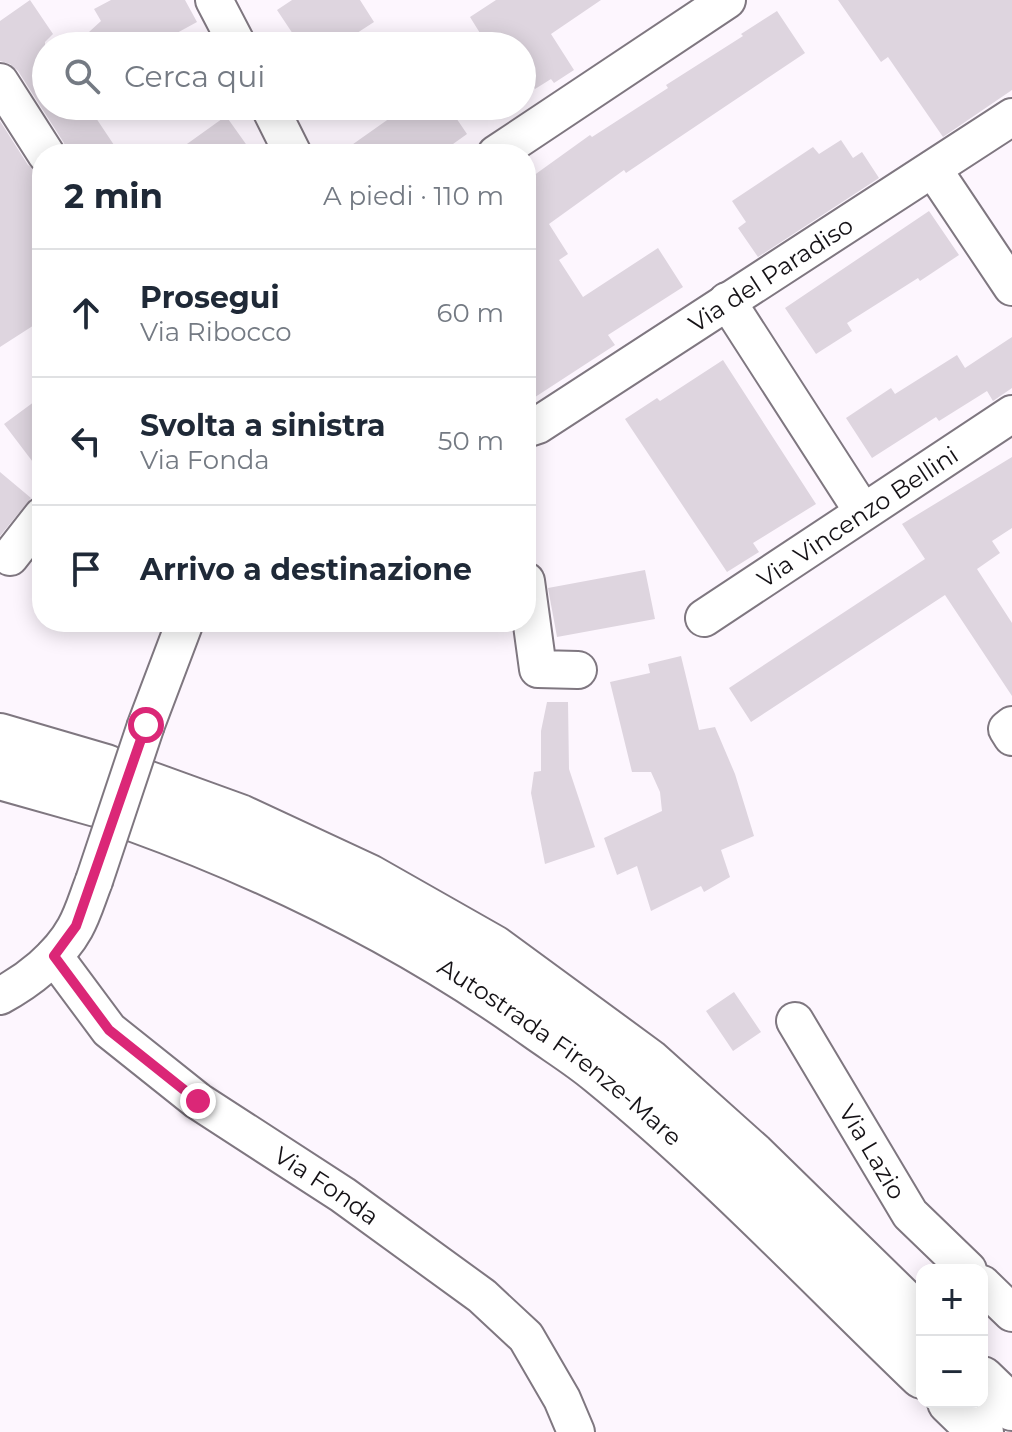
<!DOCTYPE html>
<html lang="it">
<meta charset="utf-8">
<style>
:root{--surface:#fff;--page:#f6f6f7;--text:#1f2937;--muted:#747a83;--line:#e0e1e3}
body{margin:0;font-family:Montserrat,sans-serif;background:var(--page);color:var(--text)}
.controls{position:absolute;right:24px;bottom:24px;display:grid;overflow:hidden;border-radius:16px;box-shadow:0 4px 20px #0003}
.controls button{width:72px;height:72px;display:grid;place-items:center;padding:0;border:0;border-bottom:2px solid var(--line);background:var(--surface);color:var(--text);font:40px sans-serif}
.stop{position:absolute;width:24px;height:24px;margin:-18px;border:6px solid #db2777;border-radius:50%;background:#fff}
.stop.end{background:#db2777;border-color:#fff;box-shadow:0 2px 8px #0008}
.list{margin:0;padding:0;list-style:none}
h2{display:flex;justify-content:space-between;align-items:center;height:104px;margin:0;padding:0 32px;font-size:34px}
h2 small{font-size:26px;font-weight:400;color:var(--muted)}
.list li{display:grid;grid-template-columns:52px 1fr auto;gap:24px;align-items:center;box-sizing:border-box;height:128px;padding:0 32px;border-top:2px solid var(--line)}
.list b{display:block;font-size:30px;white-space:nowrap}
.list p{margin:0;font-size:26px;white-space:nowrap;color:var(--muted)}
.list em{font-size:26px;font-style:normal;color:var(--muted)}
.icon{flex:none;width:44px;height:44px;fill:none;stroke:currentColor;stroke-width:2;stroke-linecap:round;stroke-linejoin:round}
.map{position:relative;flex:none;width:1012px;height:1432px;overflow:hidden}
.search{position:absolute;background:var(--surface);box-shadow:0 4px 20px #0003;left:32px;top:32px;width:504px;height:88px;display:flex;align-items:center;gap:20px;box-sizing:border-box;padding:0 28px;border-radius:44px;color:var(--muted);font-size:30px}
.panel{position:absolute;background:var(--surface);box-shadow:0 4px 20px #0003;left:32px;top:144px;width:504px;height:488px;border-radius:32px}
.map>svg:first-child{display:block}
</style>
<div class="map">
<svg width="1012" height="1432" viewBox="0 0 1012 1432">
<rect width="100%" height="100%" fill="#fdf6fe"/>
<!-- building -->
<path fill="#ded5df" d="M30,0L53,34L45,42L46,106H88L120,154H67L64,143L18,71L10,64L0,61V21Z
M111,0H185L197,22L153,46H96L89,32L101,21L94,9Z
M292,0H360L374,22L337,46H301L277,10Z
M496,0H601L551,34L574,70L554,83L551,79L535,89L522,69V46H488L470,17Z
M838,0H1012V90L943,137L888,57L881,62Z
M777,11L805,53L626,173L624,170L549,224L568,254L559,260L583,297L658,248L683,287L608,335L615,345L526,403V338L535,332L526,318V181L590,135L592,137L668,88L666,85L743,36L741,34Z
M407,106H448L467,134L439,154H339Z
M226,116L253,154H173Z
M0,121L28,165L42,174V320L0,347Z
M841,140L853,158L862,152L879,178L758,257L738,228L746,222L732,201L813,147L819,154Z
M929,211L959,255L920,281L918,278L847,323L852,331L816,354L785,308Z
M1012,337V388L993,401L987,391L939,421L936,417L872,458L846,418L891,388L895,394L957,355L965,368Z
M723,360L816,504L753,543L759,552L727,572L625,419L657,398L660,401Z
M42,396V474L4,424Z
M1012,457V528L992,541L1000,553L977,569L1012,623V696L945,595L751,722L729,688L925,559L902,524Z
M0,472L31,498L0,536Z
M645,570L655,619L557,637L548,588Z
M681,656L699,730L715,727L735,774L754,836L721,850L730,877L704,892L701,886L651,911L637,866L617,875L604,838L662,811L660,792L651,772H632L610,682L650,673L648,664Z
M547,702H568L569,769L595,847L545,864L531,793L534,772L541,771V731Z
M734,992L761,1032L733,1051L706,1011Z"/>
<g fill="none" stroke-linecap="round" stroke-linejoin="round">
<defs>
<g id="minor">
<path d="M214,0L238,46"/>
<path d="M0,82L46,154"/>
<path d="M269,106L293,154"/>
<path d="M496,154L727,0"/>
<path d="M933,169L1012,287"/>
<path d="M727,301L863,512"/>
<path id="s1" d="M526,429L538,425L1012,117"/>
<path d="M10,557L42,516"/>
<path d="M526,581L538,669L578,670"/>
<path id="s2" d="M704,618L1012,414"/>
<path d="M146,725L185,622"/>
<path d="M1012,725L1007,729L1012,737"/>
<path id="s3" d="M54,956L109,1030L198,1101L343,1195L482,1296L526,1337L562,1399L576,1432"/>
<path d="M0,996C28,981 59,957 75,928C83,914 88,896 94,881"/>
<path id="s4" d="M795,1021L910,1214L968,1270"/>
<path d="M982,1284L1012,1313"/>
</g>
<g id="highway">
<path d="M0,736L106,767"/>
<path d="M0,777L96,804"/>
<path d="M146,783L240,817L369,877L494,948L648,1061L753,1155L922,1320"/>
<path id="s5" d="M134,819C277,871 412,938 536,1027C557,1042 580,1056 600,1073C714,1166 816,1274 922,1376"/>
<path d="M982,1379L1012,1408"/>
<path d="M950,1402L981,1432"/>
</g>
</defs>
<!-- minor casing -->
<use href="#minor" stroke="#7f7780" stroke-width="40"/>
<!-- highway casing -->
<use href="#highway" stroke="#7f7780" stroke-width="48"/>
<!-- minor -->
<use href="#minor" stroke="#fff" stroke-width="36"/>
<!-- highway -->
<use href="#highway" stroke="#fff" stroke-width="44"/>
<defs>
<path id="minor-bridge" d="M94,881L146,725"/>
</defs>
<!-- minor-bridge casing -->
<use href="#minor-bridge" stroke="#7f7780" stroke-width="40" stroke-linecap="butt"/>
<!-- minor-bridge -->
<use href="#minor-bridge" stroke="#fff" stroke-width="36"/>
</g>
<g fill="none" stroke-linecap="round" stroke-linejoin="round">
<!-- route -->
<path stroke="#db2777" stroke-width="10" d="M146,725L76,926L54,956L109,1030L198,1101"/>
</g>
<g text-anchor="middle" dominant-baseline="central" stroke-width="8" stroke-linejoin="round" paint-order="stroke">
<!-- street labels -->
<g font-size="24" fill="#151216" stroke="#fff">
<text stroke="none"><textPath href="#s1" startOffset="290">Via del Paradiso</textPath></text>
<text stroke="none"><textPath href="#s2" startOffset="184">Via Vincenzo Bellini</textPath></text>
<text stroke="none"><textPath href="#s5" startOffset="488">Autostrada Firenze-Mare</textPath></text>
<text stroke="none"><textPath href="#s4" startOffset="152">Via Lazio</textPath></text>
<text stroke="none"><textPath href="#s3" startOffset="360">Via Fonda</textPath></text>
</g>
</g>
</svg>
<div class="controls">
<button>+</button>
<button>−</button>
</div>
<div class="stop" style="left:146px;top:725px"></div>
<div class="stop end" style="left:198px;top:1101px"></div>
<div class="search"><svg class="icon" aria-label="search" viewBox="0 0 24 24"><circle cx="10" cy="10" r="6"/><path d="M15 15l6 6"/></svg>Cerca qui</div>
<section class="panel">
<h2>2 min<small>A piedi · 110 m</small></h2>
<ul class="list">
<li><svg class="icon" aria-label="ahead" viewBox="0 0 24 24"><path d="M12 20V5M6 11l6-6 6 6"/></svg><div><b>Prosegui</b><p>Via Ribocco</p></div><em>60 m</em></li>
<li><svg class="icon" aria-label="left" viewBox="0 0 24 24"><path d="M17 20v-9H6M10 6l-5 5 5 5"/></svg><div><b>Svolta a sinistra</b><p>Via Fonda</p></div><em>50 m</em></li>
<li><svg class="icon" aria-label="arrive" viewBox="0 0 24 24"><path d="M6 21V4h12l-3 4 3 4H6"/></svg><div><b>Arrivo a destinazione</b></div></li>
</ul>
</section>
</div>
